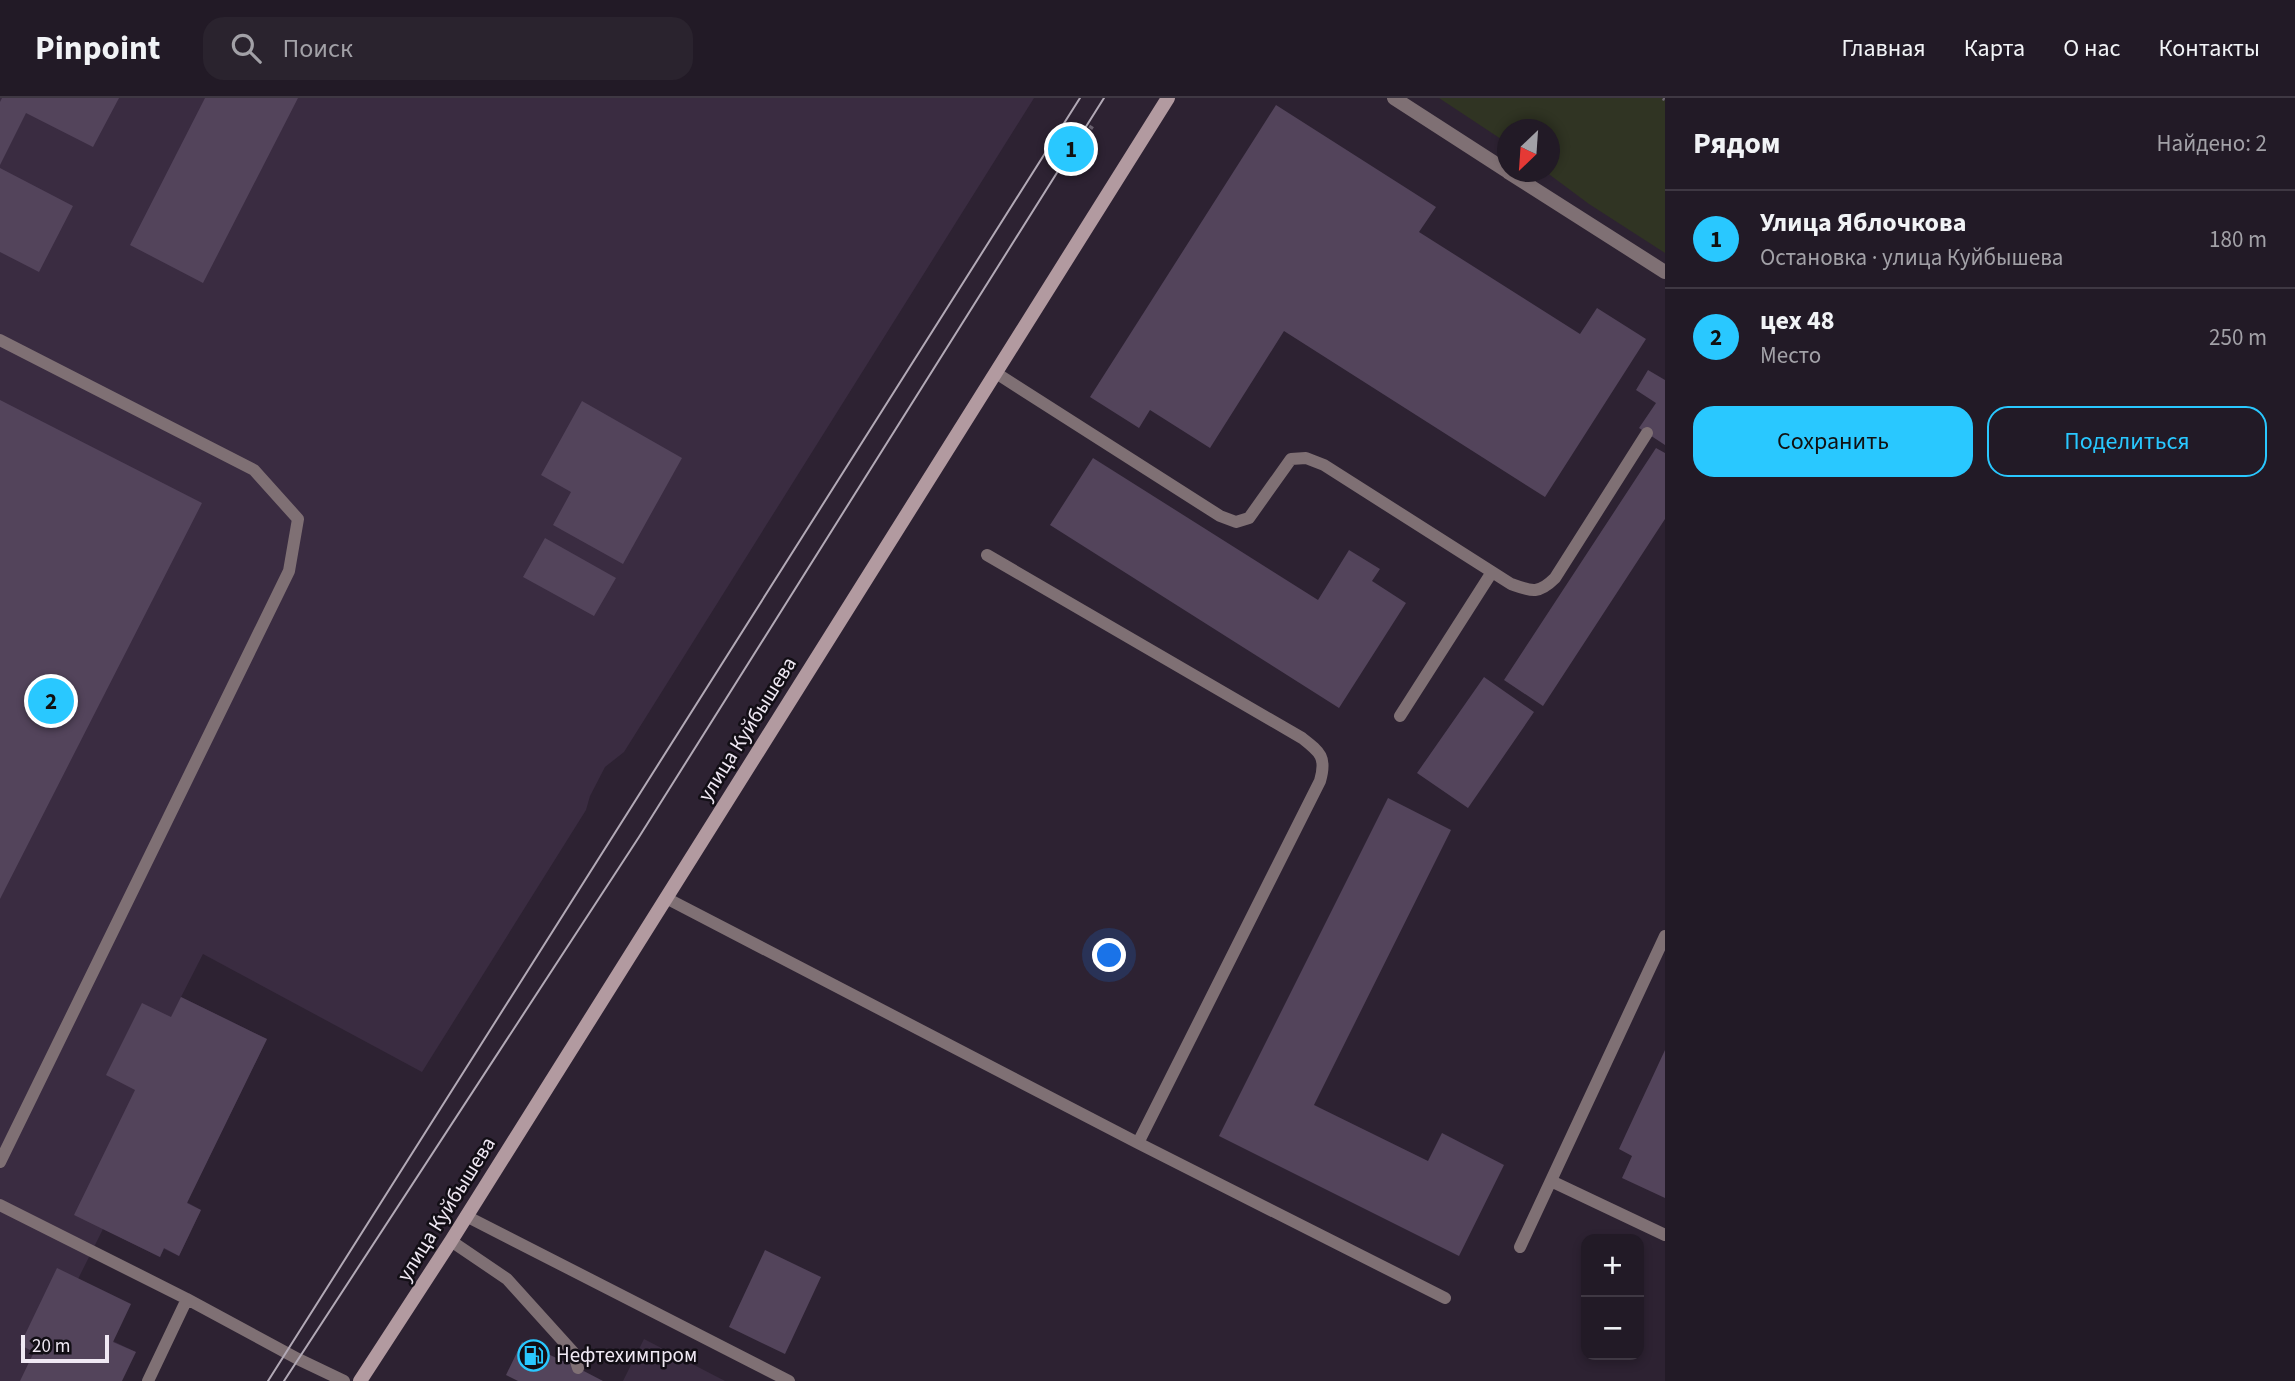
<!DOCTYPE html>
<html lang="ru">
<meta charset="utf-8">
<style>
:root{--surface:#221a26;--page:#2a232e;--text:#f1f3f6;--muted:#a2a1a7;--line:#3f3843;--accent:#29c8ff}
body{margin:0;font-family:"Source Sans 3",sans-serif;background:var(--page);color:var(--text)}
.controls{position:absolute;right:21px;bottom:21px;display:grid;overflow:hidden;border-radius:14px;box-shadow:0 4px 10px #0003}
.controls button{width:63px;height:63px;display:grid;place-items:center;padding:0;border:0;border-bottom:2px solid var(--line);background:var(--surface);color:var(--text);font:35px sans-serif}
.compass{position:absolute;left:1497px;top:21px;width:63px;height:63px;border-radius:50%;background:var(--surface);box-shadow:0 4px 10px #0003;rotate:205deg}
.scale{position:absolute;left:21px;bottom:18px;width:88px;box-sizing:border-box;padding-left:7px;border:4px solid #efe8f3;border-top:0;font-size:19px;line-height:24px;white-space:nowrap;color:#efe8f3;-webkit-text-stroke:5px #120e15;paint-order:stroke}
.you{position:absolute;left:1110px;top:858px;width:24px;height:24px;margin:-18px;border:5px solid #fff;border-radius:50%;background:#1a73e8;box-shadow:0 0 0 10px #1a73e833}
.badge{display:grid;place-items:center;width:46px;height:46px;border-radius:50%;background:var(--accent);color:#111;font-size:23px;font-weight:700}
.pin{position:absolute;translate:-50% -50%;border:4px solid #fff;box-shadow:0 2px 7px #0006}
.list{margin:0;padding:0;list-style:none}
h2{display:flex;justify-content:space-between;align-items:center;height:91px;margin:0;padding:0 28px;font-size:30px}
h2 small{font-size:23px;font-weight:400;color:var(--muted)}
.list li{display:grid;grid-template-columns:46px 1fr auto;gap:21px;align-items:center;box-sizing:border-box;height:98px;padding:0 28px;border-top:2px solid var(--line)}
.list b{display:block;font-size:26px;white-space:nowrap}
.list p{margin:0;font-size:23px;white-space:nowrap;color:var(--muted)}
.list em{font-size:23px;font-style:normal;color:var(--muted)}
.actions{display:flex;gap:14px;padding:21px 28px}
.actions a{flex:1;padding:16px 0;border:2px solid var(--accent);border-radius:21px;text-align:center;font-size:24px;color:var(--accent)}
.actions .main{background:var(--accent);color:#111}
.icon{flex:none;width:38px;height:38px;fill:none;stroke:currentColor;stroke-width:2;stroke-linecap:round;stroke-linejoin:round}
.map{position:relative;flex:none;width:1665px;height:1283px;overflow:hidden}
header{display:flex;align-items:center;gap:42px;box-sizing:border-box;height:98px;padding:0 35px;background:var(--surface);border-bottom:2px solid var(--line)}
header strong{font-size:33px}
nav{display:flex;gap:38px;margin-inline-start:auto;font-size:24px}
.search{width:490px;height:63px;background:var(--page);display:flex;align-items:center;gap:18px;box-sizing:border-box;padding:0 24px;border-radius:21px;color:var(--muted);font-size:26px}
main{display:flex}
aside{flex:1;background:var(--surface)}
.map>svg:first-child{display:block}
</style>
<header>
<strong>Pinpoint</strong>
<div class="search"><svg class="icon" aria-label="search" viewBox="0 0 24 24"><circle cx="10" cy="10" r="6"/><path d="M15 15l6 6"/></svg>Поиск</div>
<nav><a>Главная</a><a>Карта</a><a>О нас</a><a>Контакты</a></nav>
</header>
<main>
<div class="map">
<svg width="1665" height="1283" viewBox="0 0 1665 1283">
<rect width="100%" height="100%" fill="#2d2232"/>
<!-- built -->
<path fill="#3a2c41" d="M0,0H1034L624,654L605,669L590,698L586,712L422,974L203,856L181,899L267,941L187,1104L201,1112L179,1158L164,1151L160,1159L103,1131L78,1181L113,1243L136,1254L94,1283H0Z
M644,1241L725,1283H623Z"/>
<!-- green -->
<path fill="#303423" d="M1439,0H1665V155L1589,106L1546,74H1549V32H1507V45Z"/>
<!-- building -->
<path fill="#53445b" d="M2,0H119L93,49L26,15L0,67V4Z
M205,0H298L203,185L130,147Z
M1276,7L1436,109L1419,134L1580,236L1597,210L1646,241L1545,399L1284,233L1210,350L1150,312L1139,330L1090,299Z
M0,70L73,108L39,174L0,154Z
M1648,272L1665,282V347L1639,330L1656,305L1636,292Z
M0,302L202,405L0,801Z
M582,303L682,360L623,466L553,427L571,394L541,377Z
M1656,350L1665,355V421L1543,608L1504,582Z
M1093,360L1318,502L1349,452L1380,471L1372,483L1406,505L1339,610L1050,427Z
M545,440L616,480L594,518L523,479Z
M1484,579L1534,614L1468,710L1417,675Z
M1388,700L1451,732L1314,1007L1428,1063L1442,1035L1504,1067L1459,1158L1219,1038Z
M181,899L267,941L187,1105L201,1112L179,1158L164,1150L160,1159L74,1117L135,992L106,977L142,905L171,919Z
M1665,952V1100L1622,1080L1632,1058L1619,1051Z
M765,1152L821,1179L785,1256L729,1229Z
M57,1170L131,1206L113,1244L136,1254L122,1283H20L34,1254L20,1247Z
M522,1244L578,1270L603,1283H518L506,1277Z"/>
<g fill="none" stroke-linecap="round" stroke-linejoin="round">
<!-- path -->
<path stroke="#6e6573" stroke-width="4.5" stroke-dasharray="7 3.5" stroke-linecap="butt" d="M1663,0L1665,1
M1062,75L1092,28"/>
<!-- service -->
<path stroke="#7f7074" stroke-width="12" d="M0,242L254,372L298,421L289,473L0,1064
M996,275L1220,418L1236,424L1249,420L1291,361L1306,360L1324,367L1511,486C1531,493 1538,497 1555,480L1647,335
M987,457L1302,640C1320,654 1327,659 1320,683L1138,1045
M1400,618L1492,474
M666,800L1138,1045L1445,1200
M1551,1083L1665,1137
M0,1107L187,1201L298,1261L344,1283
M466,1118L789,1283
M451,1143L507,1181L573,1254L578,1270
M1520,1149L1665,838
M148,1283L187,1201"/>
<!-- tertiary -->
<path stroke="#7f7074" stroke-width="14" d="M1394,0L1507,73
M1508,74L1665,174"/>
<!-- secondary -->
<path stroke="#b29aa0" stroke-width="14" d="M360,1283L451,1143L1168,0"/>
<!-- tram -->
<path stroke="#b2a9b6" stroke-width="2" d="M268,1283L1080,0
M284,1283L639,739L1104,0"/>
</g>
<!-- icons -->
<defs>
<symbol id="fuel-ring" viewBox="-11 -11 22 22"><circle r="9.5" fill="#120e15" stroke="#29c8ff" stroke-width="1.5"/><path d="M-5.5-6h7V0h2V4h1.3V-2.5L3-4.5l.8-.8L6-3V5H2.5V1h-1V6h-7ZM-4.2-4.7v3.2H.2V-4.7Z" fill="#29c8ff"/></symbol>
</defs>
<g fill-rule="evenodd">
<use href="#fuel-ring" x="516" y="1240" width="35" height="35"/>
</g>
<g text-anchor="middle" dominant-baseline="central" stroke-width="5" stroke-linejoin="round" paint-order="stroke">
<!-- street labels -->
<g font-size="21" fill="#efe8f3" stroke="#120e15">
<text transform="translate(747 631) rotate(-58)">улица Куйбышева</text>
<text transform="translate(446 1111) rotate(-58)">улица Куйбышева</text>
</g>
<!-- poi labels -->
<g font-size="21" fill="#efe8f3" stroke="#120e15" text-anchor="start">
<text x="556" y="1257">Нефтехимпром</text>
</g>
</g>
</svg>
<div class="controls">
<button>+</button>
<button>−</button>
</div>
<svg class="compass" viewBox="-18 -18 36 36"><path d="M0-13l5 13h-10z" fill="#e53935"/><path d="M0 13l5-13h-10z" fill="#a2a1a7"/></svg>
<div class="scale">20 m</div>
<div class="you"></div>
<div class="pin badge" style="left:1071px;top:51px">1</div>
<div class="pin badge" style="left:51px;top:603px">2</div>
</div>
<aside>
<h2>Рядом<small>Найдено: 2</small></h2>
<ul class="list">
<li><span class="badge">1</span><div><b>Улица Яблочкова</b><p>Остановка · улица Куйбышева</p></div><em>180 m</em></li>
<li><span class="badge">2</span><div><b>цех 48</b><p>Место</p></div><em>250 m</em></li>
</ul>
<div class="actions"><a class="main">Сохранить</a><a>Поделиться</a></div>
</aside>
</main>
